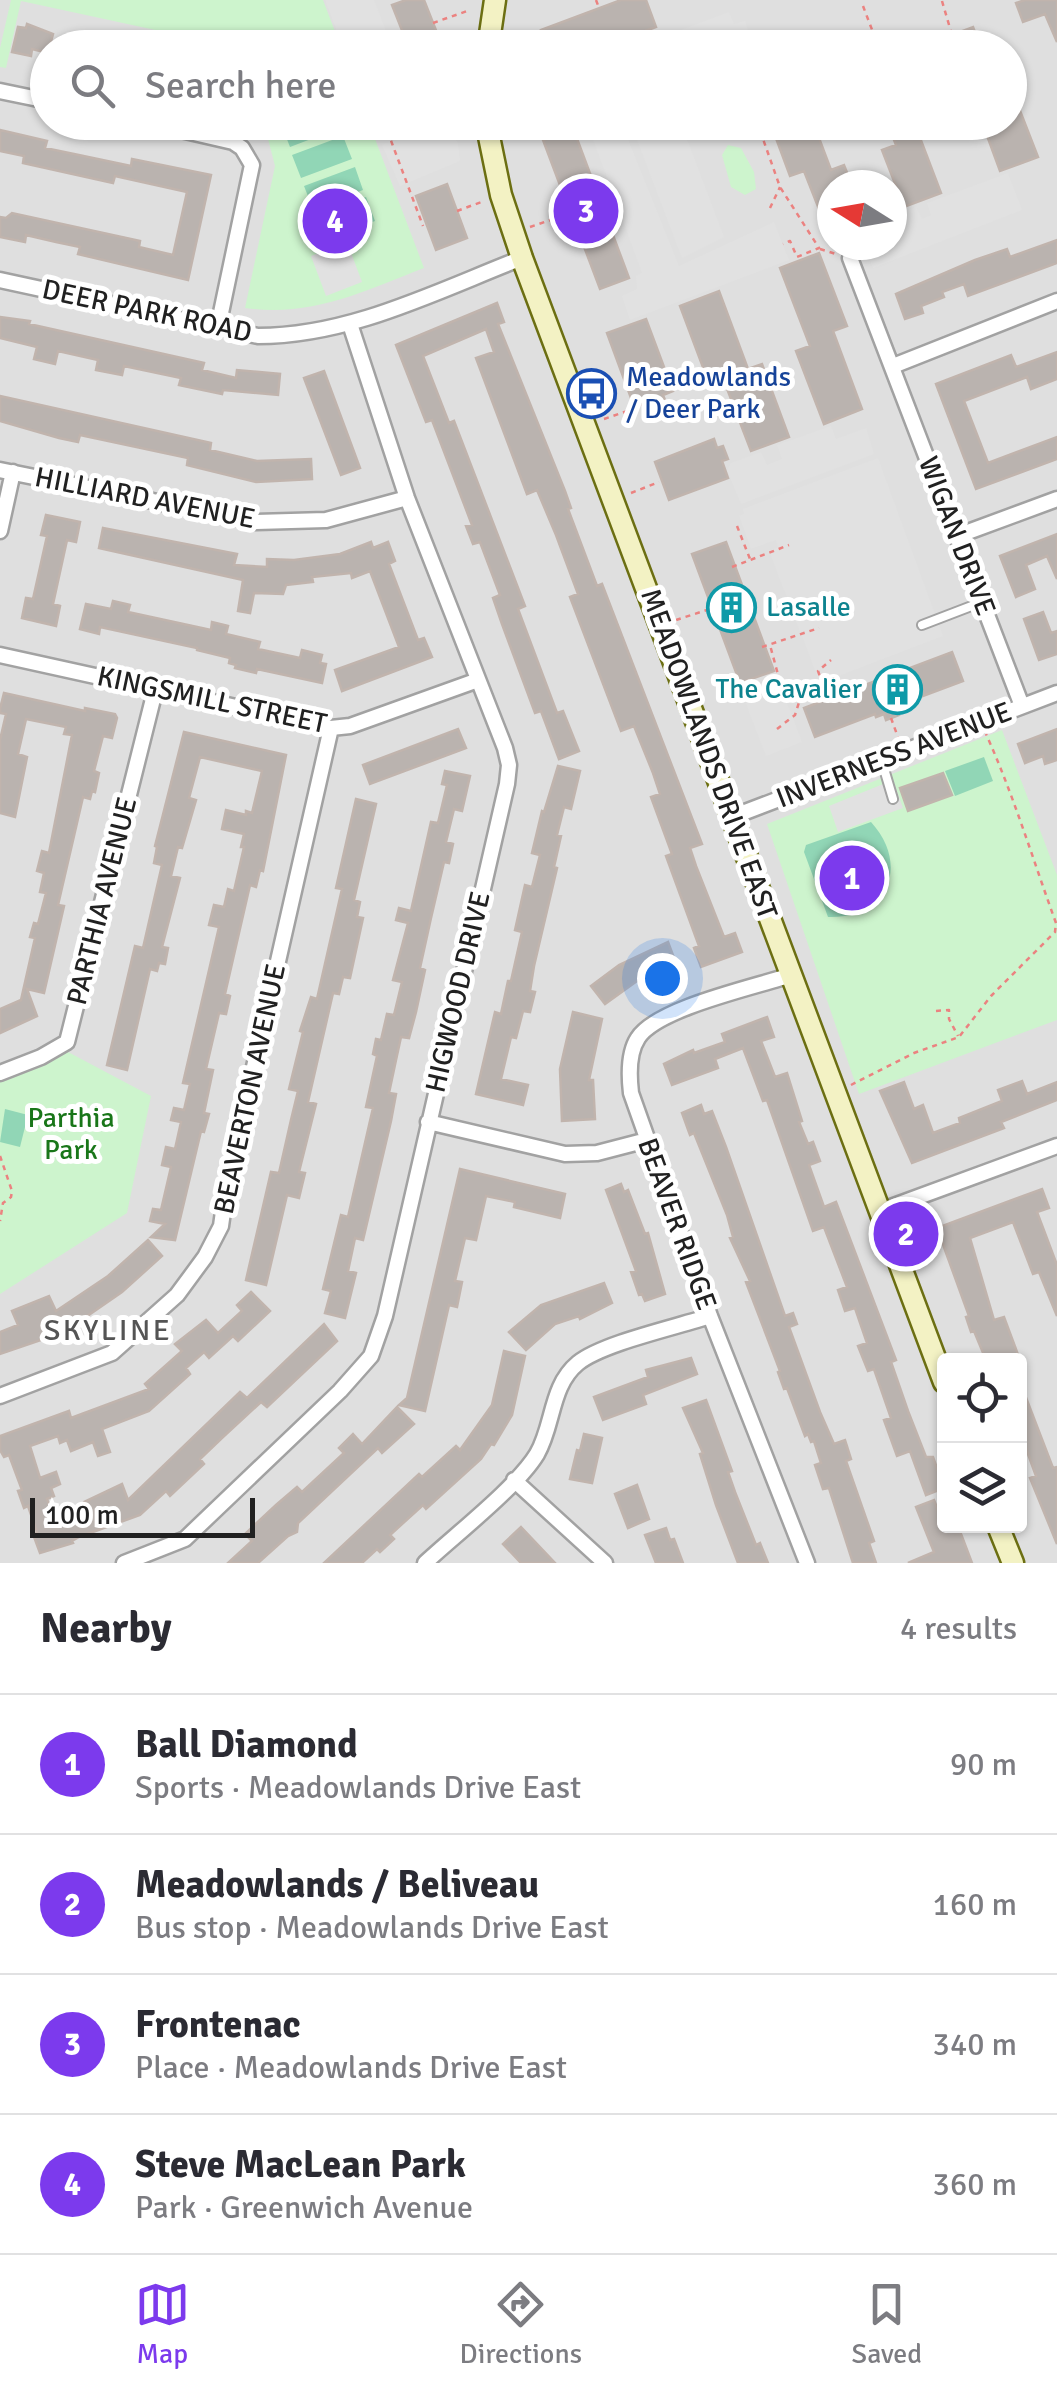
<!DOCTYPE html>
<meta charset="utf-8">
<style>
:root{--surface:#fff;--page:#f2f2f3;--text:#2b2b33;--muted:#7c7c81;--line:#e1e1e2;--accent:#7c3aed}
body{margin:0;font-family:Signika,sans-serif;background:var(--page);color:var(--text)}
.controls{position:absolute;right:30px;bottom:30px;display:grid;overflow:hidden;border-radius:10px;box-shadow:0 2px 8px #0004}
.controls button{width:90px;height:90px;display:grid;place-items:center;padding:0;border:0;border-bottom:2px solid var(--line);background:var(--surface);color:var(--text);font:50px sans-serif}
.compass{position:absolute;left:817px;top:170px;width:90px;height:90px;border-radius:50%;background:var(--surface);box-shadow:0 2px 8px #0004;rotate:281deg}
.scale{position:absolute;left:30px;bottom:25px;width:225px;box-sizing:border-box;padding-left:10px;border:5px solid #212121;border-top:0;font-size:28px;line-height:35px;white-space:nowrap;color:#212121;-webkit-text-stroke:8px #fff;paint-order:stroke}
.you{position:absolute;left:662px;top:978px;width:35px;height:35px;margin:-25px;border:8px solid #fff;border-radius:50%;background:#1a73e8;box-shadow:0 0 0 15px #1a73e833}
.badge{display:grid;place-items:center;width:65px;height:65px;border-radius:50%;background:var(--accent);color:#fff;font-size:32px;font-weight:700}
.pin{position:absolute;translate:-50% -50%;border:5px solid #fff;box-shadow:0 2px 10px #0006}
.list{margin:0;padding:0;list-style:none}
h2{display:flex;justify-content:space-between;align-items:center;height:130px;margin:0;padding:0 40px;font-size:42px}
h2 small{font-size:32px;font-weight:400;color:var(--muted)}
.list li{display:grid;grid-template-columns:65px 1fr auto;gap:30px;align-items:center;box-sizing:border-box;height:140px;padding:0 40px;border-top:2px solid var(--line)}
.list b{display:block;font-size:38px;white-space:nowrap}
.list p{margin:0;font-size:32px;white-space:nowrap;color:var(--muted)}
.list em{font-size:32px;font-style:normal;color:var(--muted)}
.icon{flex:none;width:55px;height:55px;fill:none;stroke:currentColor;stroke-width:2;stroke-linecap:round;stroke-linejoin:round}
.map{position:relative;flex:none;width:1057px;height:1563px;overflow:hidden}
.search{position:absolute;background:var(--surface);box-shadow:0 2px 8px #0004;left:30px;right:30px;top:30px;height:110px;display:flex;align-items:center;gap:25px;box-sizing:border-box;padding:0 35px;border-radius:55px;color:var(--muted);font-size:38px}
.sheet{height:690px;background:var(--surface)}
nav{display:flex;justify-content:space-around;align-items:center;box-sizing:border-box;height:140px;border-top:2px solid var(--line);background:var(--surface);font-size:28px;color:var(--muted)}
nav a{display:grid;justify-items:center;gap:5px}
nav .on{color:var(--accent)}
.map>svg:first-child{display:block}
</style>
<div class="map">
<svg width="1057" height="1563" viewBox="0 0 1057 1563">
<rect width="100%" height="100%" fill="#f1eee9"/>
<!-- residential -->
<path fill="#dfdfdf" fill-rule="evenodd" d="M0,0H1057V1563H0ZM48,48H1010V122H48ZM832,185H892V245H832ZM944,1360H1020V1526H944Z"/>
<!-- park -->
<path fill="#cdf4cd" d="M11,0H323L341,47H234L21,1L6,68L0,67V48Z
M249,123H369L424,268C362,292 313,317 245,308L275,166L268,139Z
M728,145L741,148L754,172L756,189L745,195L731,187L722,155Z
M1002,730L1057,875V1020L859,1094L767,824Z
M68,1052L151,1096L127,1213L0,1294V1078Z"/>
<!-- pitch -->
<path fill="#91d6b6" d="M338,123L340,128L290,147L281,124Z
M343,136L352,159L301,178L292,155Z
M355,167L363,190L313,209L304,186Z
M366,197L375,221L325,240L316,217Z
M984,757L993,781L955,796L945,771Z
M871,822C911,866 887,919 828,917L804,852L806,845Z
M5,1109L28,1115L20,1147L0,1142Z"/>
<!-- parking -->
<path fill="#e1e1e1" d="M325,0H374L392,47H343Z
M729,12L734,24L745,21L753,47H743L740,39L728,43L730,47H660L657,39Z
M448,123L458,144L460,161L400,186L382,145Z
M587,123H688L682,126L724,237L682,258L631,124L623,127L679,266L774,222L789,260L630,320L622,296L637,289L636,276L642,273Z
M1008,173L1022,210L873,268L864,245H892V216L916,207L922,219L931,215L927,203Z
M347,242L362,282L326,296L311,256Z
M831,426L836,439L866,428L874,454L741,504L727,470L731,463L761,452L767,465L782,459L777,445Z
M878,458L943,636L820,683L769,551L778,547L776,540L751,549L739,516L744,514L743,509Z
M779,682L802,742L766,756L743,696Z
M893,780L903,808L838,832L829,806Z"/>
<!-- building -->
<path fill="#bab3af" stroke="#c1b4ad" stroke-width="2.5" d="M406,0H424L443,48H409L392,5Z
M621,0H646L656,27L599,48H548L541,30Z
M1025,0H1057V42L1045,14L1023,22L1016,3Z
M27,24L53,34L48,53L32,49L31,56L12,52L18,27L26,28Z
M973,27L981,48H922V46Z
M1010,85L1038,157L1000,171L982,122H1010Z
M770,122H813L831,170L844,165L852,185H832V242L804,171L790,176Z
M887,122H914L941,193L904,207L882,150L896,145Z
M573,128L629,278L600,289L574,220L570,222L563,202L566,201L543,140Z
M0,130L47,141L45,148L74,154L131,166L132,159L211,175L188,280L78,254L80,247L56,242L26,235L25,242L0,237V217L6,218L12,213L140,241L139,247L173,255L187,192L115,176L113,183L23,163L24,156L0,151Z
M447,184L467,238L436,250L416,196Z
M1057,240V263L968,296L964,284L942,292L944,297L921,306L923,313L905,319L896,294L975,260L1007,249L1010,257Z
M819,253L847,326L833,331L862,409L824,424L796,351L810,346L780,268Z
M719,291L748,369L762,364L789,437L751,451L721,373L707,378L680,306Z
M497,303L504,322L498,324L565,491L571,508L568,509L597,586L602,584L702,844L690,848L696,866L724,937L735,933L742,952L701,967L694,948L699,946L666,856L672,854L651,797L660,794L653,773L634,726L621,731L570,597L578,594L556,535L537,490L527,494L476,358L494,352L486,329L423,356L449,423L454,421L525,606L518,609L557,713L563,711L579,751L559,759L541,711L535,713L502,624L493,598L500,595L480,542L473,544L466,526L472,525L432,420L426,422L396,345Z
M0,317L30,321L29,324L204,363L202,370L236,378L237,370L280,374L278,395L223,390L222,394L179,385L181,378L124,366L122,375L96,370L98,360L58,351L55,364L34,359L37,347L0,338Z
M646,319L673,391L663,395L665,400L654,404L652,399L634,406L607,333Z
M1057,352V379L1031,389L1027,377L964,401L988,463L1057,437V459L976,489L936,384L1011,355L1016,367Z
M324,371L360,468L341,475L304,378Z
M0,396L211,443L210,450L257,461L311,459L312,479L256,482L187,465L188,458L80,435L78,442L59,438L0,421Z
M714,439L717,448L723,446L728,459L722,461L728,478L669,500L655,462Z
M46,515L80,522L76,542L67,540L53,604L60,606L56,626L22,618L26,598L33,599L47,536L41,535Z
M103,528L237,554L234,565L267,567V559L294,560L340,554L371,542L373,548L388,542L395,561L389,564L418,640L424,638L432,657L342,691L335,670L399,647L370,571L352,578L351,573L312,577L313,582L286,585L283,594L254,593L250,613L238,611L243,580L99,548Z
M1057,534V579L1047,556L1026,565L1035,589L1016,597L1000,556Z
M726,542L774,671L740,683L692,554Z
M113,601L130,605L128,612L211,630L212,622L228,626L226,634L260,642L258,649L300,658L302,650L322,655L320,663L326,664L322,683L257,669L256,673L235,668L236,665L229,663L230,658L197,650V648L100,627L99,634L80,629L86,604L111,609Z
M1043,612L1051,633L1057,631V654L1039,660L1024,619Z
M952,652L963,681L896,706L899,715L886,720L884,714L876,717L875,714L815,737L804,708Z
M4,693L85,711V708L115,714L117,718L112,738L103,736L94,771L99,773L95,792L92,791L90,799L83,797L58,905L64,906L44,993L27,989L37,1016L0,1033V1009L21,1000L35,938L30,937L34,923L38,924L46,893L40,892L44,873L37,871L42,851L49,853L72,735L64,734L66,727L26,719L18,754L27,757L15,817L0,813V740L6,714L0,713V709Z
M458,729L466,748L370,784L363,765Z
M1057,729V760L1045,764L1043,756L1025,763L1018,744Z
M184,732L286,755L263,871L260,870L256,887L250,885L225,994L230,996L226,1014L219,1013L206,1069L213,1070L204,1113L209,1114L204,1132L201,1131L175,1240L151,1237L165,1224L150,1221L153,1209L161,1210L171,1167L162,1165L166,1147L175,1149L181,1122L171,1120L174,1108L184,1110L190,1084L183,1083L219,927L209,925L214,905L224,907L228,889L234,891L244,847H241L244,834L222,829L226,810L246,815V811L252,813L262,771L200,757L189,798L196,800L182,848L178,847L171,876L180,878L162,947L168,948L165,964L159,963L157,971L150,969L127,1070L107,1065L135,946L143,948L162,865L154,863L157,847L155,846Z
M558,766L580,771L571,809L564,807L557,835L561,836L554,867L557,868L534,966L530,991L535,992L530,1012L523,1011L516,1038L511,1037L501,1079L528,1085L523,1105L476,1094L495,1012L501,1014L508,981H511L522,932L515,930L525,885L532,887L540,855L532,853L542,811L544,812Z
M445,771L470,776L462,811L454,809L446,842L453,844L449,863L444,862L431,918L420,968L425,970L416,1012L409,1038L401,1037L396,1060L389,1093L396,1094L391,1121L363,1240L355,1238L348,1271L356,1273L345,1318L325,1313L331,1291L323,1289L341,1215L348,1217L373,1108L366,1107L377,1056L373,1054L376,1039L381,1040L387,1014L394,1015L402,982L393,980L408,923L396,920L399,908L411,911L431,822L438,823L447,785L442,784Z
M943,773L952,795L908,811L900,788Z
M356,799L376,804L354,900L360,902L357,917L363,918L350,978L343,977L339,994L333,993L308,1102L316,1104L299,1172L305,1173L299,1198L287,1195L266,1285L246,1280L271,1172L279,1173L291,1120L298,1091L289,1089L303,1032L300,1031L311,997L317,999L342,889L336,888Z
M668,942L677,966L637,981L605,1004L591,986L619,965Z
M573,1012L602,1019L589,1080H593L595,1119L562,1121L560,1069Z
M767,1017L774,1037L761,1041L775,1077L787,1073L802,1121L799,1122L808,1144L813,1142L820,1161L809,1165L824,1207L836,1202L896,1360L891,1362L908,1411L926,1457H933L938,1471L944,1488L926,1495L910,1451L897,1456L884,1420L891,1418L874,1369L868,1371L858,1346L867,1343L855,1308L845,1311L838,1290L847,1287L824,1227L813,1231L767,1100L763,1101L743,1048L715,1059L718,1068L672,1085L664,1064L693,1050L694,1053L725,1042L722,1034Z
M1022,1081L1027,1094L1057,1082V1100L1001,1122L1004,1128L912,1163L880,1091L904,1082L914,1109L923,1105L933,1133L960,1123L959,1118L1002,1101L998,1090Z
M701,1105L704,1114L712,1111L726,1147L785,1316L793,1313L797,1324L789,1327L820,1412L834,1444L845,1440L851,1459L846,1461L874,1541L869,1543L876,1563H853L829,1488L823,1489L815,1465L821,1463L814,1441L811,1442L808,1434L805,1436L787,1388L784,1389L778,1372L780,1371L746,1282L750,1281L730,1238L733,1237L727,1215L694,1133L690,1135L682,1113Z
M460,1169L565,1194L560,1218L514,1207L515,1202L486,1196L476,1240L465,1238L455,1281L462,1282L457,1307L449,1305L425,1411L399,1405L407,1398Z
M621,1184L624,1192L628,1190L645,1234L648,1233L665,1294L645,1301L642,1294L639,1295L631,1272L636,1271L606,1190Z
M1042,1189L1049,1208L1037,1212L1057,1265V1316L1039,1272L1033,1274L1013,1222L970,1238L994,1320L1004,1317L1020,1360H986L974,1331L971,1332L966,1317L969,1316L937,1228Z
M148,1240L162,1256L122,1292L64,1332L0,1354V1332L18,1325L12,1311L49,1296L56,1311L108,1276Z
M604,1283L612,1303L580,1319L579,1316L555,1324L526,1350L509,1332L541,1305Z
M251,1292L270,1311L238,1341L233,1336L209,1358L204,1352L186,1368L190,1374L149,1411L102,1429L110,1452L98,1456L93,1442L71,1451L67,1440L60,1443L58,1436L30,1446L40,1478L56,1472L60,1484L51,1488L54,1496L47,1499L57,1525L85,1514L84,1502L122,1484L128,1500L240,1392L247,1398L324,1324L337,1341L267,1407L261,1402L223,1437L200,1459L204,1464L170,1496L166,1491L140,1515L79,1537L72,1541L73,1543L40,1553L33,1534L37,1532L28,1506L24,1508L18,1491L22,1490L9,1455L4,1457L0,1450V1436L69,1411L71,1418L149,1389L145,1384L182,1351L175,1344L206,1320L218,1333L242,1311L237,1305Z
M504,1351L525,1356L512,1415L494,1445L491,1444L481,1459L426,1509L423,1505L390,1535L394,1539L380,1552L377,1549L362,1563H324L419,1474L422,1477L456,1446L460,1450L492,1405Z
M691,1358L697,1374L643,1395L646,1404L603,1420L594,1397L648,1377L646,1370Z
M1020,1382L1053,1468L1057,1467V1544L1030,1478L1036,1476L1020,1432Z
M706,1400L732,1471L728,1472L735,1492L756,1545L760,1543L768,1563H738L716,1505L700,1454L703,1453L683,1408Z
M397,1407L414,1424L382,1453L378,1448L298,1523L297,1532L288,1536L258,1563H228L252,1541L245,1534L276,1505L297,1487L302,1492L344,1453L339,1448L353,1434L362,1444Z
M584,1434L602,1438L592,1483L570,1479L577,1450L580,1451Z
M637,1485L649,1519L628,1528L615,1494Z
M934,1500L941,1518L944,1516V1526H958L972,1563H908L934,1552L916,1507Z
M521,1527L555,1563H521L503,1544Z
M666,1528L670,1540L674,1539L683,1563H656L645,1535Z"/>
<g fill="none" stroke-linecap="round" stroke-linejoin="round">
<defs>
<path id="lane" d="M922,625L982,602
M882,762L893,799"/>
<path id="street" d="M0,91L48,101
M146,122L233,142L242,148L252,165L218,327
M850,258L1022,706
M0,280L258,336C350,336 437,291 522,258
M893,366L1057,301
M0,470L256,522L326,520L407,498
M0,531L13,472
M957,536L1057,499
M0,655L331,728L350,726L478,680
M732,817L1057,693
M791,975C755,987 657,1008 638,1038C628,1053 629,1076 631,1093L710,1316L807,1563
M0,1073L41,1057L67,1042L156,687
M428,1122L565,1154L597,1153L647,1140
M880,1211L1057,1146
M0,1396L112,1353L177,1295L205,1257L221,1226L226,1190L331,728
M514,1480L605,1563
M124,1563L185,1539L340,1391L371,1356L385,1316L507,784L509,765L505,748L407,498L350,324
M425,1563C455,1535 517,1487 537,1454C554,1425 550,1386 578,1363C603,1343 677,1327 710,1316"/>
<path id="secondary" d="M488,48L495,0
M486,122L501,195L522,258L944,1382
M998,1526L1013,1563"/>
</defs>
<!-- lane casing -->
<use href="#lane" stroke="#a2a2a2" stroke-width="12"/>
<!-- street casing -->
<use href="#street" stroke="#a2a2a2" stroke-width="19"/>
<!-- secondary casing -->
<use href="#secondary" stroke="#6c6f12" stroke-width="25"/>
<!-- path -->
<path stroke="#eb8280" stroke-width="2.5" stroke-dasharray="5 5" stroke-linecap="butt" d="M596,0L599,8
M942,1L952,35
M863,6L879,48
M433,23L470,10
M367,48L403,34
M864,48L877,43
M384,122L423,226
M757,122L780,187L819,248L797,257L790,241L783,244
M741,133L745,122
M770,208L780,187
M457,211L484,201
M530,227L565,215
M820,249L836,254
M604,419L651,403
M631,493L659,482
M737,526L750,559
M732,567L789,545
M676,620L710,609
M762,647L819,628
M766,696L780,682L770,645
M765,697L826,693L818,671L831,660
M891,718L899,740
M777,729L795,715L801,696
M936,1011L949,1010V1019L958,1036
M851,1085L914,1053L959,1037L991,996L1055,932L1056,923C1033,860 1014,796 986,734
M0,1156L12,1191L11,1197L3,1203L0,1221"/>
<!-- lane -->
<use href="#lane" stroke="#fff" stroke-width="8"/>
<!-- street -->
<use href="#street" stroke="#fff" stroke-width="14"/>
<!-- secondary -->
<use href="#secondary" stroke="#f3f2c4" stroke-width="20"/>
</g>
<!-- icons -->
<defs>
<symbol id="bus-ring" viewBox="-11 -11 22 22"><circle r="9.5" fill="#fff" stroke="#1a4fb4" stroke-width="1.5"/><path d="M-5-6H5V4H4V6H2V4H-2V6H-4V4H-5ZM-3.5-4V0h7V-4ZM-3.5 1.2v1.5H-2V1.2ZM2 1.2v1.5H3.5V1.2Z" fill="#1a4fb4"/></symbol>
<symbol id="building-ring" viewBox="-11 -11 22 22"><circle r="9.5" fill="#fff" stroke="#0f9aa8" stroke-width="1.5"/><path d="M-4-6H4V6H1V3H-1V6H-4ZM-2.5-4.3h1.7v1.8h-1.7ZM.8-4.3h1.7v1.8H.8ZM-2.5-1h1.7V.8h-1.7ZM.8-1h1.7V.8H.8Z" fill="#0f9aa8"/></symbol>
</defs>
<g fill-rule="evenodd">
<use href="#bus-ring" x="564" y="366" width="55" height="55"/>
<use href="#building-ring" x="704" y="580" width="55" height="55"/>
<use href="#building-ring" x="870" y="662" width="55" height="55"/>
</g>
<g text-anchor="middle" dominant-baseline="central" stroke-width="10" stroke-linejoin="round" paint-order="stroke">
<!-- street labels -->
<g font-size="28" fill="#212121" stroke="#fff">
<text transform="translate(147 311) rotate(12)">DEER PARK ROAD</text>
<text transform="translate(145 498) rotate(11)">HILLIARD AVENUE</text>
<text transform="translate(957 536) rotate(69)">WIGAN DRIVE</text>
<text transform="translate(212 700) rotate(12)">KINGSMILL STREET</text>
<text transform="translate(709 754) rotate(70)">MEADOWLANDS DRIVE EAST</text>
<text transform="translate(894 755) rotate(-21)">INVERNESS AVENUE</text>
<text transform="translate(102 901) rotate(-76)">PARTHIA AVENUE</text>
<text transform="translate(458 992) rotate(-77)">HIGWOOD DRIVE</text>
<text transform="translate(250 1089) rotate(-78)">BEAVERTON AVENUE</text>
<text transform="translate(677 1224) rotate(70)">BEAVER RIDGE</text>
</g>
<!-- transit labels -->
<g font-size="28" fill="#164399" stroke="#fff" text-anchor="start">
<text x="626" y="377">Meadowlands<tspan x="626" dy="32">/ Deer Park</tspan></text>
</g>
<!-- culture labels -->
<g font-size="28" fill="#0d838f" stroke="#fff" text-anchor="start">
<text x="766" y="607">Lasalle</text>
<text x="862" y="689" text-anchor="end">The Cavalier</text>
</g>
<!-- park labels -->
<g font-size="28" fill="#197619" stroke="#fff">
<text x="71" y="1118">Parthia<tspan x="71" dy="32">Park</tspan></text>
</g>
<!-- neighbourhood labels -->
<g font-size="30" letter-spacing="2.5" fill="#545454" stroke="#fff">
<text x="108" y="1330">SKYLINE</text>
</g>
</g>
</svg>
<div class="controls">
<button><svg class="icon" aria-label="locate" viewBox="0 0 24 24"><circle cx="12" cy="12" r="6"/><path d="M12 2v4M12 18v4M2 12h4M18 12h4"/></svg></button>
<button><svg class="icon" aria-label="layers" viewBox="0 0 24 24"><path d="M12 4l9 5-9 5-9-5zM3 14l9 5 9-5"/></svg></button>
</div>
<svg class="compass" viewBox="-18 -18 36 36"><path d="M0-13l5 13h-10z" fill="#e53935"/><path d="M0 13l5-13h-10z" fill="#7c7c81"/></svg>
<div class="scale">100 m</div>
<div class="you"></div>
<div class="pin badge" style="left:852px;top:878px">1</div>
<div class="pin badge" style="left:906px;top:1234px">2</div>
<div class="pin badge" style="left:586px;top:211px">3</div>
<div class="pin badge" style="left:335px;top:221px">4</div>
<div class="search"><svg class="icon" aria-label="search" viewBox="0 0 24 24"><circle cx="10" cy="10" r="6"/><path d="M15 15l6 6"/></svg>Search here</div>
</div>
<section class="sheet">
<h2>Nearby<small>4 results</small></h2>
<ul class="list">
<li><span class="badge">1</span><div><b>Ball Diamond</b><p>Sports · Meadowlands Drive East</p></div><em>90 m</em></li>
<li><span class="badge">2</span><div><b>Meadowlands / Beliveau</b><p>Bus stop · Meadowlands Drive East</p></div><em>160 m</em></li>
<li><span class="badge">3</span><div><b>Frontenac</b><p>Place · Meadowlands Drive East</p></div><em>340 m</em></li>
<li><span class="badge">4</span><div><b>Steve MacLean Park</b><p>Park · Greenwich Avenue</p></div><em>360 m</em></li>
</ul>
</section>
<nav>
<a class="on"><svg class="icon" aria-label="map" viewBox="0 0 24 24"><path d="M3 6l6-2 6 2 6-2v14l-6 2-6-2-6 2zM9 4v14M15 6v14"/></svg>Map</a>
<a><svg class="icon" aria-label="directions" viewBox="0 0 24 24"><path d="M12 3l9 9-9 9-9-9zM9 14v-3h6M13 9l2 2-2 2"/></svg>Directions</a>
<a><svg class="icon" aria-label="saved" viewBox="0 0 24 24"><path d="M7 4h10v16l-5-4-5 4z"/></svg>Saved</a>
</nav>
